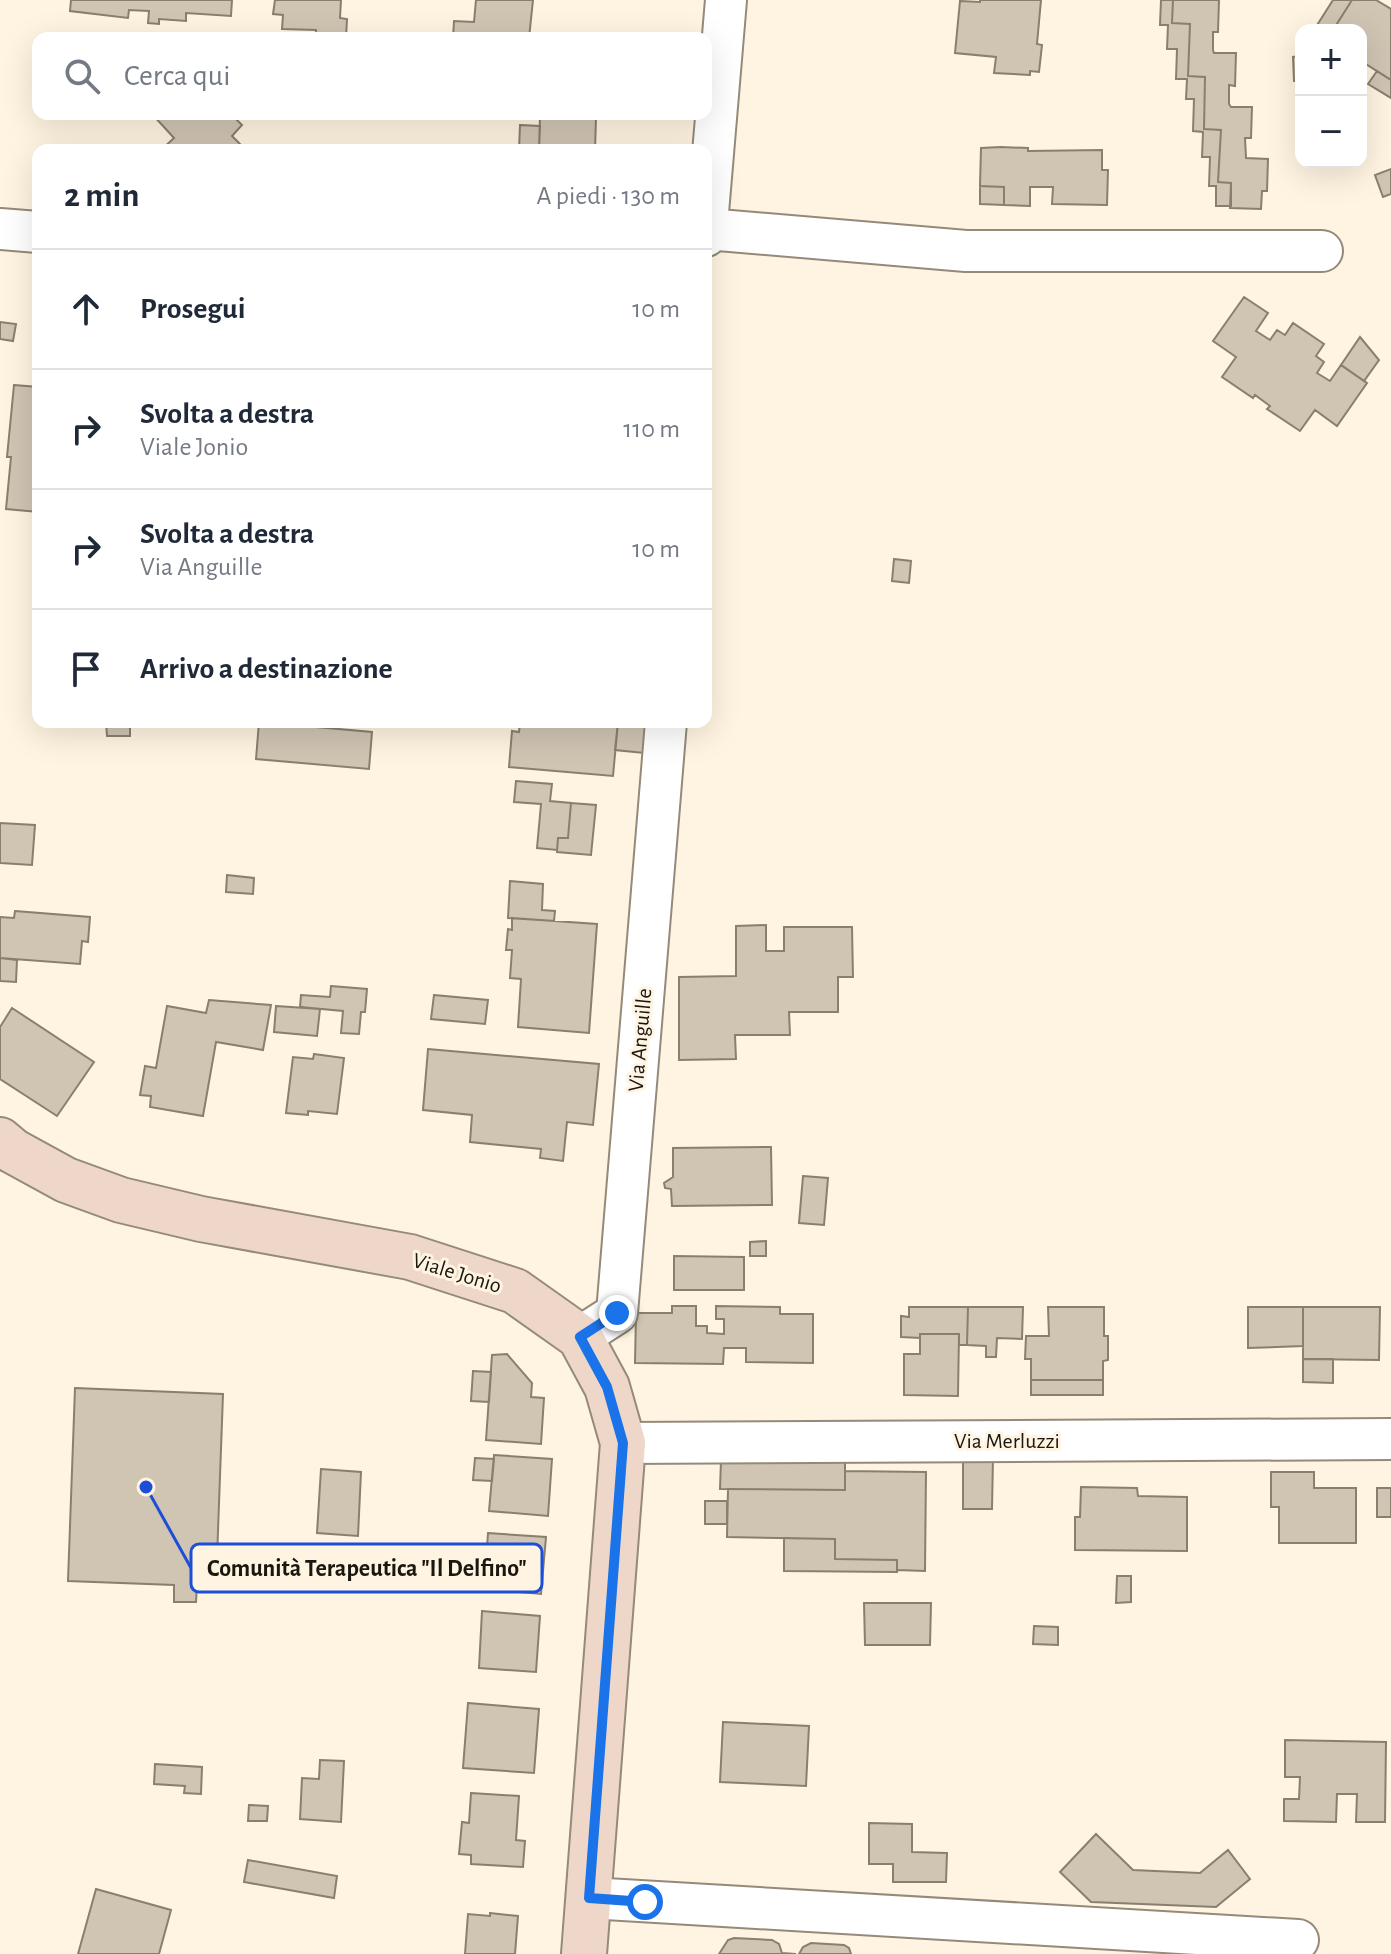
<!DOCTYPE html>
<html lang="it">
<meta charset="utf-8">
<style>
:root{--surface:#fff;--page:#f6f6f7;--text:#1f2937;--muted:#747a83;--line:#e0e1e3}
body{margin:0;font-family:"Alegreya Sans",sans-serif;background:var(--page);color:var(--text)}
.controls{position:absolute;right:24px;top:24px;display:grid;overflow:hidden;border-radius:16px;box-shadow:0 8px 32px #0002}
.controls button{width:72px;height:72px;display:grid;place-items:center;padding:0;border:0;border-bottom:2px solid var(--line);background:var(--surface);color:var(--text);font:40px sans-serif}
.stop{position:absolute;width:24px;height:24px;margin:-18px;border:6px solid #1a73e8;border-radius:50%;background:#fff}
.stop.end{background:#1a73e8;border-color:#fff;box-shadow:0 2px 8px #0008}
.list{margin:0;padding:0;list-style:none}
h2{display:flex;justify-content:space-between;align-items:center;height:104px;margin:0;padding:0 32px;font-size:34px}
h2 small{font-size:26px;font-weight:400;color:var(--muted)}
.list li{display:grid;grid-template-columns:52px 1fr auto;gap:24px;align-items:center;box-sizing:border-box;height:120px;padding:0 32px;border-top:2px solid var(--line)}
.list b{display:block;font-size:30px;white-space:nowrap}
.list p{margin:0;font-size:26px;white-space:nowrap;color:var(--muted)}
.list em{font-size:26px;font-style:normal;color:var(--muted)}
.icon{flex:none;width:44px;height:44px;fill:none;stroke:currentColor;stroke-width:2;stroke-linecap:round;stroke-linejoin:round}
.map{position:relative;flex:none;width:1391px;height:1954px;overflow:hidden}
.search{position:absolute;background:var(--surface);box-shadow:0 8px 32px #0002;left:32px;top:32px;width:680px;height:88px;display:flex;align-items:center;gap:20px;box-sizing:border-box;padding:0 28px;border-radius:16px;color:var(--muted);font-size:30px}
.panel{position:absolute;background:var(--surface);box-shadow:0 8px 32px #0002;left:32px;top:144px;width:680px;height:584px;border-radius:16px}
.map>svg:first-child{display:block}
</style>
<div class="map">
<svg width="1391" height="1954" viewBox="0 0 1391 1954">
<rect width="100%" height="100%" fill="#fff4e1"/>
<!-- building -->
<path fill="#d0c5b3" stroke="#897f6f" stroke-width="2" d="M71,0H232L231,16L186,13V21L159,19V24L148,23L149,11L129,10L128,18L70,11Z
M275,0H341L340,18L347,19L346,38H316V30L282,29L283,15L273,14Z
M476,0H533L529,38H453L454,21L474,22Z
M980,0H1041L1037,44L1042,45L1039,72L1030,71V75L994,73L996,57L955,53L960,1L980,2Z
M1161,0H1173L1172,23L1190,24L1188,76L1205,77L1204,129L1221,130L1218,182L1231,183V206H1216V186H1209L1210,157H1202L1203,132L1193,131L1194,99H1186L1187,79H1176L1177,49H1167L1168,25H1160Z
M1173,0H1219L1218,32H1213V50L1214,53H1236L1235,86L1229,85V104L1231,107H1252L1251,138H1245L1246,158L1268,159L1267,191H1262L1261,209L1230,208L1231,183L1218,182L1221,130L1204,129L1205,77L1188,76L1190,24L1172,23Z
M1333,0H1352L1333,30H1314Z
M1352,0H1376L1391,9V80L1361,61V30H1333Z
M1301,56V81H1294L1293,57Z
M1377,71L1391,80V98L1368,84Z
M152,114H231L242,125L232,136L246,150H161L174,138Z
M540,116L596,118L595,150H539Z
M520,125L540,126L539,150H519Z
M1001,147L1028,148V151L1102,150V170H1108L1107,205L1052,204L1053,187H1030V206L1004,205V187L980,186L981,148Z
M1391,169V194L1383,197L1375,175Z
M980,186L1004,187V205L980,204Z
M1244,297L1268,313L1256,331L1270,340L1277,330L1285,335L1293,323L1324,344L1316,356L1324,362L1317,373L1330,381L1341,365L1367,383L1337,426L1315,410L1300,431L1267,409L1270,406L1255,395L1253,398L1222,377L1236,357L1213,341Z
M0,322L16,324L13,341L0,339Z
M1360,337L1379,360L1364,381L1341,365Z
M14,385L38,387V512L6,509L11,457H7Z
M894,559L911,561L909,583L892,581Z
M106,722H130V736H107Z
M259,722H305V726L372,732L369,769L256,759Z
M520,722H618L613,776L509,767L512,731L519,732Z
M618,722H657L654,754L615,750Z
M516,781L552,784L550,801L571,803L568,838H558L557,850L537,848L541,804L514,802Z
M571,803L596,805L591,855L557,852L558,838H568Z
M0,823L35,825L32,865L0,863Z
M227,875L254,878L253,894L226,892Z
M510,881L543,884L542,910L555,911L554,921L508,918Z
M15,911L90,917L88,942L82,941L80,964L0,958V917L14,918Z
M512,918L597,924L589,1033L518,1027L521,979L510,978L512,950H506L508,929L512,930Z
M766,925V951H784V927H852L853,977H838V1012H789L790,1035H735L736,1059L679,1060V977L736,976V926Z
M0,958L17,960L16,982L0,981Z
M331,986L367,989L365,1012H361L359,1034L341,1033L343,1011L300,1007L301,995L330,997Z
M434,995L488,1000L485,1024L431,1019Z
M209,1000L271,1005L263,1050L216,1042L203,1116L150,1107L151,1096L140,1095L145,1066L156,1068L167,1006L206,1013Z
M276,1006L320,1009L317,1036L274,1032Z
M12,1008L94,1062L57,1116L0,1079V1027Z
M428,1049L599,1064L593,1125L567,1122L563,1161L540,1158L541,1149L470,1142L472,1115L423,1110Z
M314,1054L344,1058L337,1114L308,1111V1115L286,1113L293,1057L313,1059Z
M771,1147L772,1205L672,1206L671,1189L665,1188L664,1183L673,1177V1148Z
M803,1176L828,1178L824,1225L799,1223Z
M766,1241V1256H750V1242Z
M674,1256L744,1257V1290H674Z
M672,1306H696V1326H707V1333L724,1334V1319H716V1306L780,1307V1314H813V1363L746,1362V1348H724L723,1364L635,1363L636,1313H672Z
M909,1307H968L967,1345H959V1334H920V1338L901,1337V1316L909,1317Z
M968,1307H1023L1022,1339L997,1338L996,1357H986V1346L967,1345Z
M1048,1307H1104V1336H1108V1360L1103,1361V1380H1031V1359H1025L1026,1336H1049Z
M1248,1307H1303V1346L1248,1348Z
M1303,1307H1380L1379,1360L1303,1359Z
M920,1334H959L958,1396L904,1395V1354H920Z
M507,1354L532,1383L531,1397L544,1398L541,1444L486,1440L492,1355Z
M1303,1359H1333V1383L1303,1382Z
M473,1371L491,1372L489,1402L471,1401Z
M1031,1380H1103V1395H1031Z
M75,1388L223,1394L216,1586L197,1585L196,1602H174V1585L68,1581Z
M494,1455L552,1459L548,1516L489,1511Z
M963,1457L993,1458L992,1509H963Z
M475,1458L494,1459L492,1481L473,1480Z
M721,1460L845,1461V1490L720,1489Z
M321,1469L361,1472L358,1536L317,1533Z
M845,1471L926,1472L925,1571L897,1570V1560L835,1559V1539L727,1537L728,1489L845,1490Z
M1271,1472H1314V1488H1356V1543H1279V1507H1271Z
M1081,1487L1137,1488L1138,1496L1187,1497V1551L1075,1550V1517H1080Z
M1377,1488H1391V1517H1377Z
M705,1501H727V1524H705Z
M488,1533L546,1537L541,1594L484,1589Z
M784,1538L835,1539V1559L897,1560V1572L784,1571Z
M1117,1576H1131V1602L1116,1603Z
M864,1603H931L930,1645H865Z
M482,1611L540,1616L536,1672L479,1668Z
M1034,1626L1058,1627V1645L1033,1644Z
M468,1703L539,1709L534,1773L463,1768Z
M723,1722L809,1726L806,1786L720,1782Z
M1285,1740L1386,1742L1385,1822H1356L1357,1794H1337L1336,1822L1284,1821V1799H1299L1300,1777H1285Z
M320,1760L344,1761L341,1822L300,1819L302,1778L319,1779Z
M155,1764L202,1767L201,1794L184,1793L185,1786L154,1784Z
M471,1793L519,1796L516,1840L525,1841L523,1867L471,1864V1855L459,1854L462,1822L469,1823Z
M249,1805L268,1806L267,1821H248Z
M869,1823L912,1824V1852L947,1853L946,1882H893V1864H869Z
M1096,1834L1133,1870L1200,1873L1228,1850L1250,1879L1216,1907L1091,1902L1060,1872Z
M248,1860L337,1876L334,1898L244,1882Z
M96,1889L171,1910L159,1954H78Z
M490,1913L518,1916L515,1954H465L468,1914L490,1916Z
M734,1938L772,1940L779,1944L782,1953L796,1954H719L728,1940Z
M811,1943L844,1945L849,1948L851,1954H799L803,1947Z"/>
<g fill="none" stroke-linecap="round" stroke-linejoin="round">
<defs>
<path id="street" d="M0,229L38,232
M707,229L966,251H1322
M706,236L726,0
M580,1337L617,1313L666,722
M623,1443L1391,1439
M589,1898L1298,1940"/>
<path id="secondary" d="M0,1140L13,1151L66,1180L121,1200L201,1219L410,1257L515,1291L580,1337L607,1387L623,1443L584,1954"/>
</defs>
<!-- street casing -->
<use href="#street" stroke="#948a79" stroke-width="44"/>
<!-- secondary casing -->
<use href="#secondary" stroke="#948a79" stroke-width="48"/>
<!-- street -->
<use href="#street" stroke="#fff" stroke-width="40"/>
<!-- secondary -->
<use href="#secondary" stroke="#eed7c8" stroke-width="44"/>
</g>
<g fill="none" stroke-linecap="round" stroke-linejoin="round">
<!-- route -->
<path stroke="#1a73e8" stroke-width="10" d="M617,1313L580,1337L607,1387L623,1443L589,1898L645,1902"/>
</g>
<g text-anchor="middle" dominant-baseline="central" stroke-width="6" stroke-linejoin="round" paint-order="stroke">
<!-- street labels -->
<g font-size="22" fill="#1a1610" stroke="#fff4e1">
<text transform="translate(640 1040) rotate(-85)">Via Anguille</text>
<text transform="translate(457 1273) rotate(17)">Viale Jonio</text>
<text x="1007" y="1441">Via Merluzzi</text>
</g>
</g>
<!-- callouts -->
<path fill="none" stroke="#1d4ed8" stroke-width="3" d="M146 1487L191 1568"/>
<circle fill="#1d4ed8" stroke="#fff4e1" stroke-width="3" cx="146" cy="1487" r="8"/>
<rect fill="#fff4e1" stroke="#1d4ed8" stroke-width="3" x="191" y="1544" width="351" height="48" rx="8"/>
<g font-size="24" text-anchor="middle" font-weight="bold" fill="#1a1610">
<text x="367" y="1576">Comunità Terapeutica "Il Delfino"</text>
</g>
</svg>
<div class="controls">
<button>+</button>
<button>−</button>
</div>
<div class="stop" style="left:645px;top:1902px"></div>
<div class="stop end" style="left:617px;top:1313px"></div>
<div class="search"><svg class="icon" aria-label="search" viewBox="0 0 24 24"><circle cx="10" cy="10" r="6"/><path d="M15 15l6 6"/></svg>Cerca qui</div>
<section class="panel">
<h2>2 min<small>A piedi · 130 m</small></h2>
<ul class="list">
<li><svg class="icon" aria-label="ahead" viewBox="0 0 24 24"><path d="M12 20V5M6 11l6-6 6 6"/></svg><div><b>Prosegui</b></div><em>10 m</em></li>
<li><svg class="icon" aria-label="right" viewBox="0 0 24 24"><path d="M7 20v-9h11M14 6l5 5-5 5"/></svg><div><b>Svolta a destra</b><p>Viale Jonio</p></div><em>110 m</em></li>
<li><svg class="icon" aria-label="right" viewBox="0 0 24 24"><path d="M7 20v-9h11M14 6l5 5-5 5"/></svg><div><b>Svolta a destra</b><p>Via Anguille</p></div><em>10 m</em></li>
<li><svg class="icon" aria-label="arrive" viewBox="0 0 24 24"><path d="M6 21V4h12l-3 4 3 4H6"/></svg><div><b>Arrivo a destinazione</b></div></li>
</ul>
</section>
</div>
